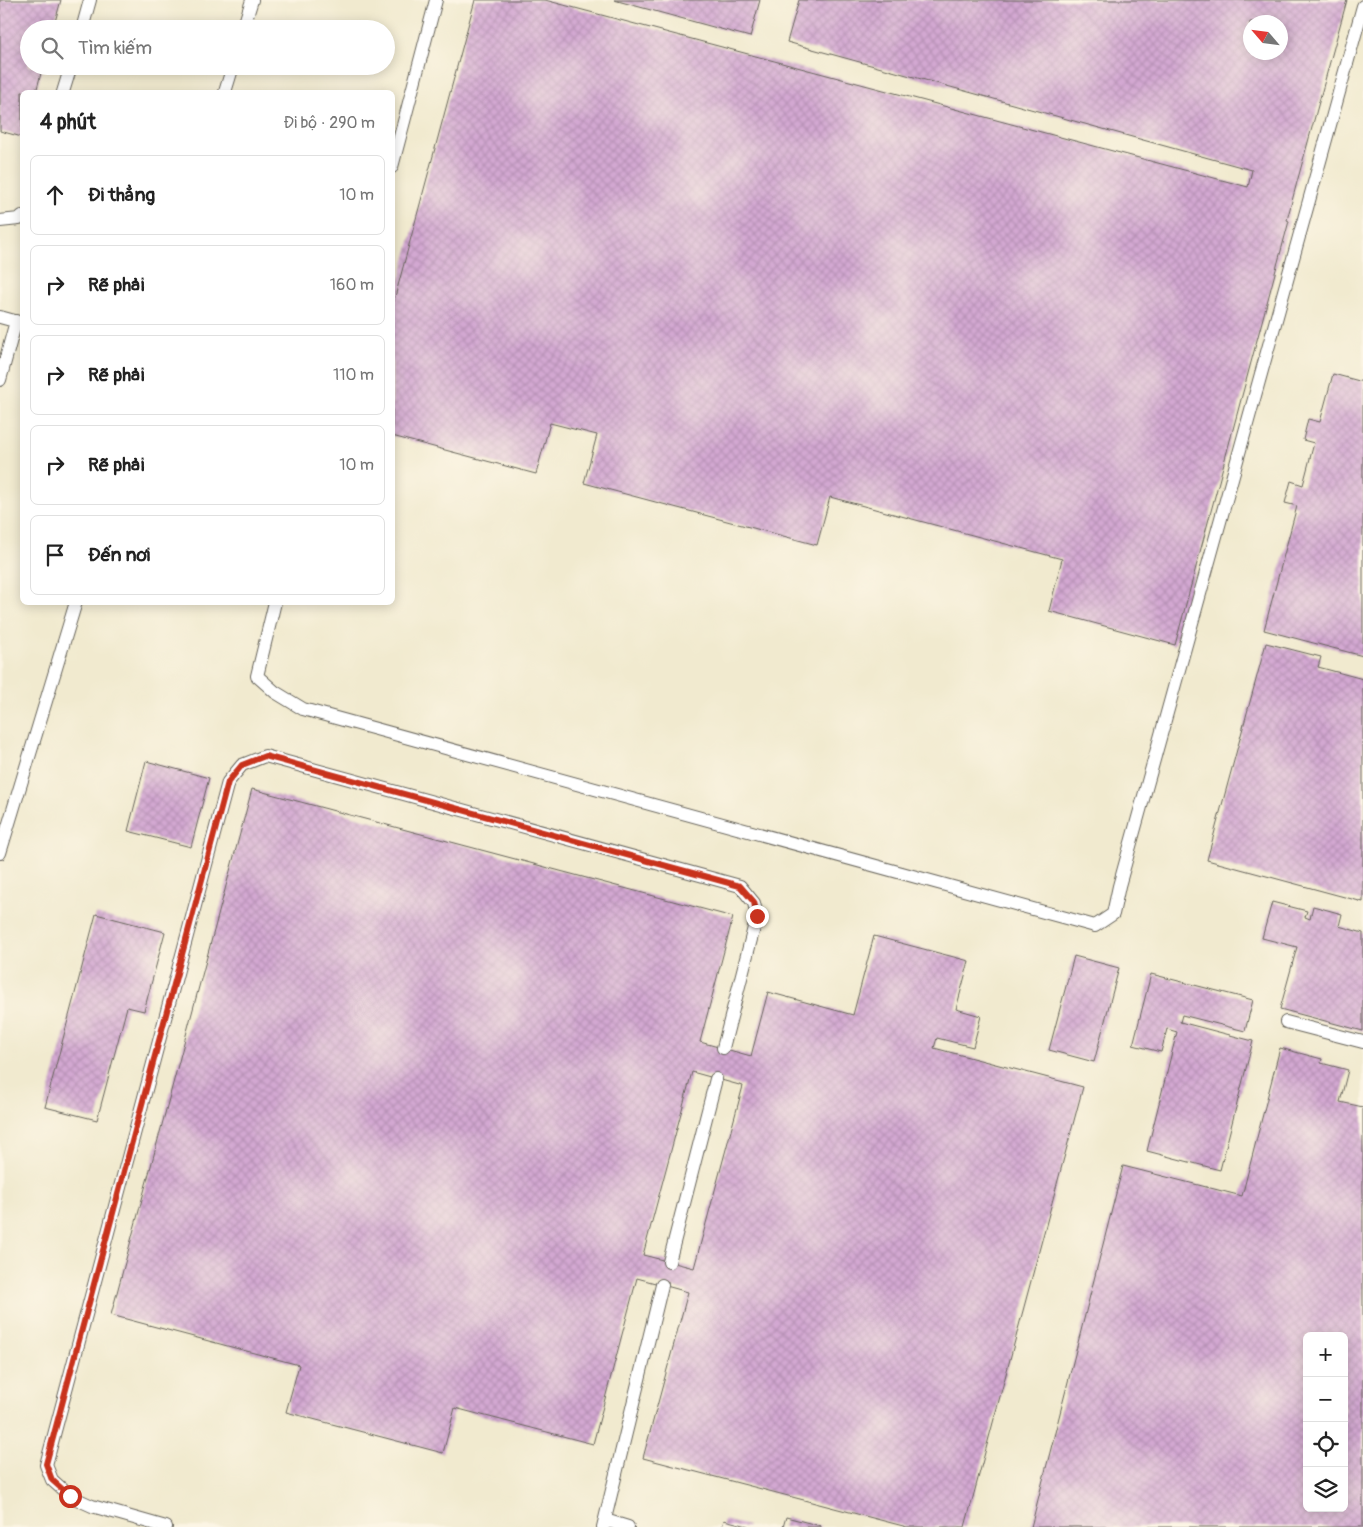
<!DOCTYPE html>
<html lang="vi">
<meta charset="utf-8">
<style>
:root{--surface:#fff;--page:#f6f6f6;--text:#222;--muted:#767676;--line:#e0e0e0}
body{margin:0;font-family:Pangolin,sans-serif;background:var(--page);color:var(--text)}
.controls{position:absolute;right:15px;bottom:15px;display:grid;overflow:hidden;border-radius:8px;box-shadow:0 2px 12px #0003}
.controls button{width:45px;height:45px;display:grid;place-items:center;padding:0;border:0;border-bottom:1px solid var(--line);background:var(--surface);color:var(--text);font:25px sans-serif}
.compass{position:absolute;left:1243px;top:15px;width:45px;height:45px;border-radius:50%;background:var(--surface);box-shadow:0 2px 12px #0003;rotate:298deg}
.stop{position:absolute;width:15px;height:15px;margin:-11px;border:4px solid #c8321e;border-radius:50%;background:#fff}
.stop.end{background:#c8321e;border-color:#fff;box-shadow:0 1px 5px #0008}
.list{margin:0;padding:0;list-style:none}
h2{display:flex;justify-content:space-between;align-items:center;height:65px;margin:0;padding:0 20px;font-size:21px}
h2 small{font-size:16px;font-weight:400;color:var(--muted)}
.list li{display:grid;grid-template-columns:32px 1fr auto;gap:15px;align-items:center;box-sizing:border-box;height:80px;margin:0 10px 10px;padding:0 10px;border:1px solid var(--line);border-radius:8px}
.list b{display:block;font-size:19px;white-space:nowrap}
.list em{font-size:16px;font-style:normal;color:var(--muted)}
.icon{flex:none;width:28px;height:28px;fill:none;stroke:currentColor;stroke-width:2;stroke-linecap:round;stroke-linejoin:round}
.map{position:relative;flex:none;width:1363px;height:1527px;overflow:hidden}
.search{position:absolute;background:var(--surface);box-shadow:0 2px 12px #0003;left:20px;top:20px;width:375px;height:55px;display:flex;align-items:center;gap:12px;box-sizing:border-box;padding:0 18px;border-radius:28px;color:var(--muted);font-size:19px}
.panel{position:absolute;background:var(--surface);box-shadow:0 2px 12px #0003;left:20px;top:90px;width:375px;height:515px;border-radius:8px}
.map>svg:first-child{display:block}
</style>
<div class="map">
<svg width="1363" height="1527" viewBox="0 0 1363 1527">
<defs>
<pattern id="building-cross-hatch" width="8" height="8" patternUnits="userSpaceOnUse" patternTransform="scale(1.25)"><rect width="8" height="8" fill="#d3a8d2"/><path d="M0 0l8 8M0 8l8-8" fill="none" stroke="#b590b4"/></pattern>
</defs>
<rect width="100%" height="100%" fill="#fcf5e5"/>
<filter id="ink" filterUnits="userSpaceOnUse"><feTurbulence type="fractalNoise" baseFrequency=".02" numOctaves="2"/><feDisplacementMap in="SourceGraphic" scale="10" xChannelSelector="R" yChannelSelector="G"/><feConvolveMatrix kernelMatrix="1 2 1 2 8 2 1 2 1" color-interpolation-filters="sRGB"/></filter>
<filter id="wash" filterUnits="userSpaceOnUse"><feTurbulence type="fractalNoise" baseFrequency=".0096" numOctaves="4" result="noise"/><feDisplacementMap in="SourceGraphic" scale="20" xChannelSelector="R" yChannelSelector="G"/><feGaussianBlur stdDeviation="1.12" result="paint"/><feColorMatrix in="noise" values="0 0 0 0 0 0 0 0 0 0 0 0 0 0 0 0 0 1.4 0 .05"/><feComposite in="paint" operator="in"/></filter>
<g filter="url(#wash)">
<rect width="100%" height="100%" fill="#f1eacf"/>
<g id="blocks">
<!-- building -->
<path fill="url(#building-cross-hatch)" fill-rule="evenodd" d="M0,0H61L53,29H29V66H43L36,92H22V137L0,131Z
M475,0H545L1248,187L1252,170L787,42L799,0H1347L1297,182L1287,220L1289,221L1175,645L1049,611L1062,559L830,497L817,545L584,483L597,435L550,423L536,474L392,436V308ZM1250,22H1280V52H1250Z
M614,0H760L750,37Z
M1333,374L1363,382V656L1264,630L1297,506L1285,503L1291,481L1303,485L1314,443L1303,440L1308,419L1320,422Z
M1266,643L1321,657L1318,667L1363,679V902L1207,860Z
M146,761L209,778L191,847L128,831Z
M252,789L733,917L700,1042L751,1056L768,992L853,1015L874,936L969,961L956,1009L981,1016L973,1047L937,1038L934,1048L1083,1087L965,1527H907L643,1458L688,1292L637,1278L593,1444L455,1408L443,1453L286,1412L299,1365L111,1315ZM692,1072L743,1086L694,1268L643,1255Z
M1272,902L1307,911L1305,917L1310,919L1313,906L1342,914L1339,926L1363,933V1031L1280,1009L1297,947L1262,938Z
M96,914L165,932L144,1011L127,1007L97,1120L45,1107Z
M1074,956L1119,968L1094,1062L1049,1050Z
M1151,974L1253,1000L1245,1031L1182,1015L1180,1022L1253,1041L1220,1170L1147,1151L1177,1032L1167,1029L1161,1052L1133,1045Z
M1280,1048L1322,1059L1321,1063L1348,1070L1340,1102L1363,1107V1527H1031L1123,1166L1242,1196ZM1307,1336H1344V1508H1307Z
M786,1517L821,1526V1527H783Z
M724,1520L748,1526V1527H722Z"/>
</g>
</g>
<g filter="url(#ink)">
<use href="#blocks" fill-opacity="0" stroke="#67645b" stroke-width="1"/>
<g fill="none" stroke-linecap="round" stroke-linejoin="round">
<defs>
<path id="lane" d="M82,29L90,0
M243,29L252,0
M63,92L71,66
M225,92L233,66
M392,167L436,0
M0,221L19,219L22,216
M0,317L22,323
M0,380L16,321
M275,602L257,676L275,692L303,709L1095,926L1113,914L1119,886L1363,6
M0,853L76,602
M1286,1022L1363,1042
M669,1262L716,1079
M605,1520L628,1527
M166,1527L92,1506L70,1496L52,1480L46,1465L228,782L242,765L265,756L740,886L754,903L757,916L723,1048
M603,1527L662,1285"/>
</defs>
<!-- lane casing -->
<use href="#lane" stroke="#67645b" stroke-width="14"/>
<!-- lane -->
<use href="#lane" stroke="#fff" stroke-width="12"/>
</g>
</g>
<g fill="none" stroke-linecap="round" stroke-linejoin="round" filter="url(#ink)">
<!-- route -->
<path stroke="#c8321e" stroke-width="6" d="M70,1496L52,1480L46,1464L228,782L242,765L265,756L740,886L754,902L757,916"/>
</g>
</svg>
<div class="controls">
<button>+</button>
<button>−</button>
<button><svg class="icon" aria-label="locate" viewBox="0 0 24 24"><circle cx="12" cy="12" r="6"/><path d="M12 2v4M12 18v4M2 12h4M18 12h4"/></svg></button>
<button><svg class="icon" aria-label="layers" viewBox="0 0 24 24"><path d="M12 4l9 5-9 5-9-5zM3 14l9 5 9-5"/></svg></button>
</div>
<svg class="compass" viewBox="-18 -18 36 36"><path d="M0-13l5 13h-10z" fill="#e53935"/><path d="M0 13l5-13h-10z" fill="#767676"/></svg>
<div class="stop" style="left:70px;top:1496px"></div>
<div class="stop end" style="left:757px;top:916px"></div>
<div class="search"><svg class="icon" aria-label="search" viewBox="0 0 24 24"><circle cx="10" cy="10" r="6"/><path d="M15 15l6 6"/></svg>Tìm kiếm</div>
<section class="panel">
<h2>4 phút<small>Đi bộ · 290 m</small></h2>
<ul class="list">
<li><svg class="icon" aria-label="ahead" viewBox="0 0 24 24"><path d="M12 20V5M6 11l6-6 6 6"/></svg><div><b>Đi thẳng</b></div><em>10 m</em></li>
<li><svg class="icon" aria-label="right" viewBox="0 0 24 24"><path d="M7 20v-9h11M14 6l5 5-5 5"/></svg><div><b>Rẽ phải</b></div><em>160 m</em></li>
<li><svg class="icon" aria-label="right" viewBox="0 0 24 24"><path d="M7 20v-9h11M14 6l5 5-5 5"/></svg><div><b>Rẽ phải</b></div><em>110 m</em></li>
<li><svg class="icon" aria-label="right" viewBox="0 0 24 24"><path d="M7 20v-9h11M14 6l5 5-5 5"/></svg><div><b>Rẽ phải</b></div><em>10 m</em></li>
<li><svg class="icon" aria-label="arrive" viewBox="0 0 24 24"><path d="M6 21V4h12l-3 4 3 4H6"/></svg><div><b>Đến nơi</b></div></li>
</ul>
</section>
</div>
